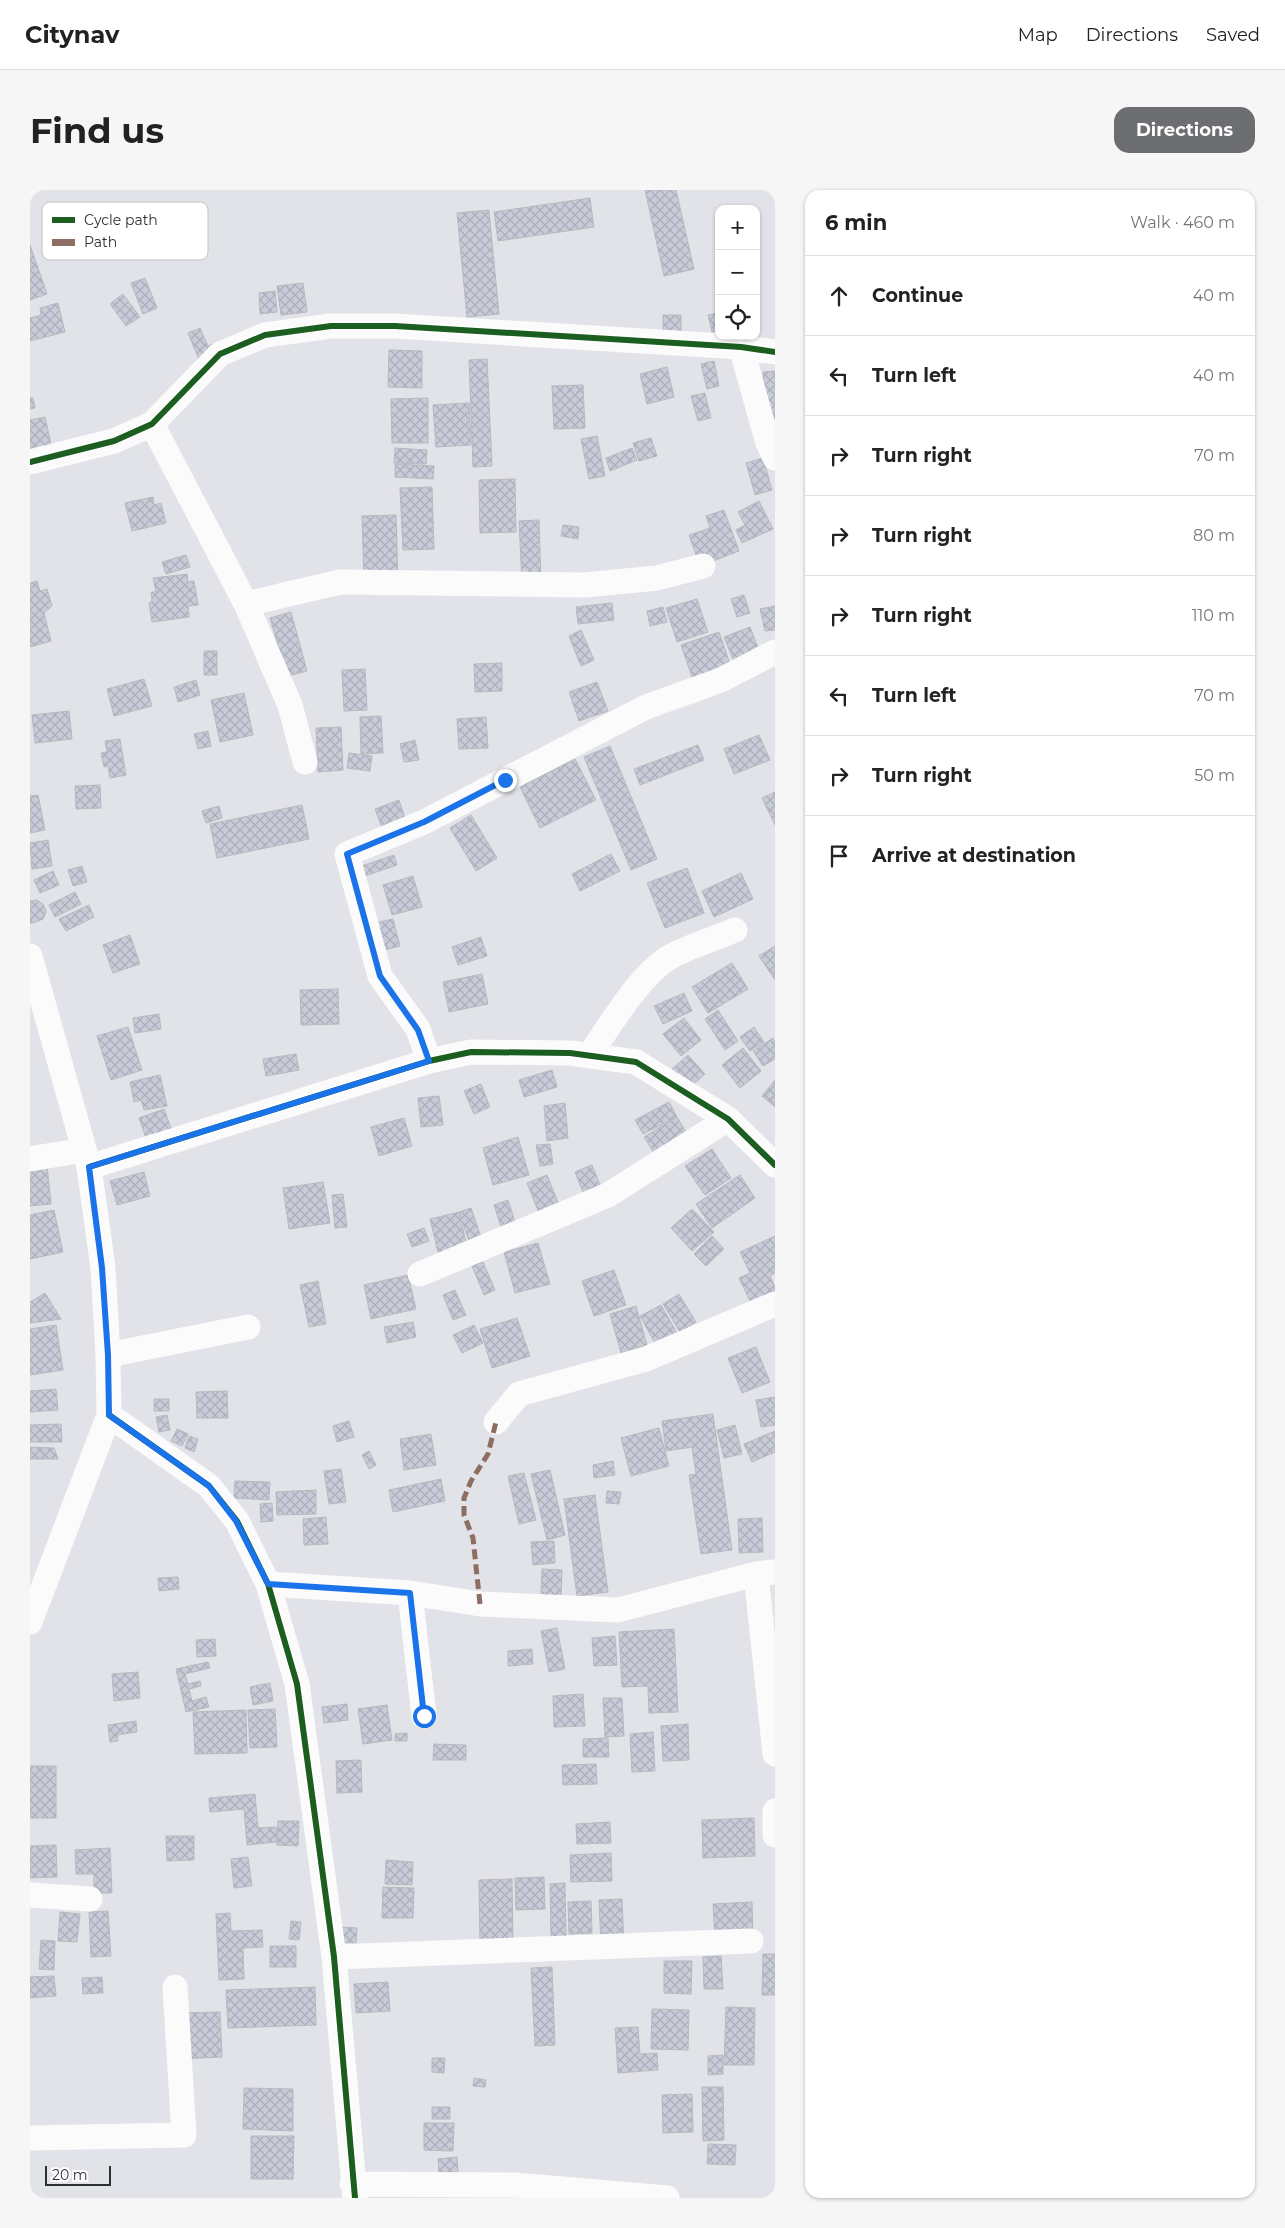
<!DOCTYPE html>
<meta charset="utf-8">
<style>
:root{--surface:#fff;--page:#f6f6f6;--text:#222;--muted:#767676;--line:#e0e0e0;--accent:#6c6e72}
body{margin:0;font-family:Montserrat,sans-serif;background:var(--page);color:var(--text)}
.controls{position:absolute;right:15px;top:15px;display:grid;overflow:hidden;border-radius:10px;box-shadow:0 1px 4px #0004}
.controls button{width:45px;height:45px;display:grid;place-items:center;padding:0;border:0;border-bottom:1px solid var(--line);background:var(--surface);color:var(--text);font:25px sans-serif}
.scale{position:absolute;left:15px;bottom:12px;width:66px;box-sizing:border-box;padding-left:5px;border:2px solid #2d2f32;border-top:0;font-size:14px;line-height:18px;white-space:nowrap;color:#2d2f32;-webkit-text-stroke:4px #fff;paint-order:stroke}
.stop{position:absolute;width:15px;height:15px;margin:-11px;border:4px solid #1a73e8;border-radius:50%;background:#fff}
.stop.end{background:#1a73e8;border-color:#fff;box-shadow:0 1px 5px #0008}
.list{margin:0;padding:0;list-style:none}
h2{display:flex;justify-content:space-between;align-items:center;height:65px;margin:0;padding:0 20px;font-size:21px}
h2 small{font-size:16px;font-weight:400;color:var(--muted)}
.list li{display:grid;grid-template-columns:32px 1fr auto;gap:15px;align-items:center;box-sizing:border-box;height:80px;padding:0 20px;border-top:1px solid var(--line)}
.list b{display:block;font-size:19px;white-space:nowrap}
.list em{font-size:16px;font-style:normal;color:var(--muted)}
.icon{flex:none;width:28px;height:28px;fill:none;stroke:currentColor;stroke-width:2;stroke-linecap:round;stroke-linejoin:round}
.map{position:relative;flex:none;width:745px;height:2008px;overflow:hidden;border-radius:15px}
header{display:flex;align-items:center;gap:30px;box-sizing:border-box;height:70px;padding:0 25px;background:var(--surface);border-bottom:1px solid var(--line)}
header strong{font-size:24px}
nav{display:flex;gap:28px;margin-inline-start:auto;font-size:18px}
.intro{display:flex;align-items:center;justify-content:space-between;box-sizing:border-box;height:120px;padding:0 30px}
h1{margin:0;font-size:35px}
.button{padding:12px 22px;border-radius:15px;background:var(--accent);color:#fff;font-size:18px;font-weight:700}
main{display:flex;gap:30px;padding:0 30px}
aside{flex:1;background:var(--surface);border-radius:15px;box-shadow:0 1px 4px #0004}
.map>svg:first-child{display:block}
</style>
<header>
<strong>Citynav</strong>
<nav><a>Map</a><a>Directions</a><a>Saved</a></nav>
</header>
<div class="intro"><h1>Find us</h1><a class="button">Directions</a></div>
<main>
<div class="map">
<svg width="745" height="2008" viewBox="0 0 745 2008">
<defs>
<pattern id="building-cross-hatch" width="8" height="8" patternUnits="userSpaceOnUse" patternTransform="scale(1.25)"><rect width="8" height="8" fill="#c8cbd8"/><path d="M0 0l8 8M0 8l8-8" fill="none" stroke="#acafba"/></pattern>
</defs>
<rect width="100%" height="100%" fill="#e2e3e9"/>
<!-- building -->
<path fill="url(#building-cross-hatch)" stroke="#b8b9bd" d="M615,0H646L664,79L634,86Z
M560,8L564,37L468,51L464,22Z
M459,20L469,124L437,127L427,23Z
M0,55L17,104L0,110Z
M115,88L127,118L113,124L101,93Z
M273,93L277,122L251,125L247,96Z
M245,101L247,122L230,124L229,103Z
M93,104L110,127L96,136L80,114Z
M28,113L35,142L0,151V128L11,125L10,118Z
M689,123V140L682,142L678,125Z
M633,125H651V142H633Z
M170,138L178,156L183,154L187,164L170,172L158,143Z
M359,160L392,161V198L358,197Z
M457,169L462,276L443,277L439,170Z
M684,171L689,196L677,199L671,174Z
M637,177L644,207L617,214L610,184Z
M745,181V229H736L733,182Z
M553,195L555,238L524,239L522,196Z
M675,203L681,228L668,231L661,206Z
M0,208H3L5,218L0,219Z
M398,208V253H362L361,209Z
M439,213L441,255L406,257L403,215Z
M15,227L22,259L0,263V230Z
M567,246L575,286L559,289L551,249Z
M621,248L627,266L609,271L603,253Z
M365,258L397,260L396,274L364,273Z
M602,258L607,270L580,281L576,268Z
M733,268L742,300L725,305L716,273Z
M365,274L404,276L403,289L365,287Z
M485,289L486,342L450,343L449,290Z
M402,297L404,359L373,360L370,298Z
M123,307L124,315L131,313L136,333L102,341L95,313Z
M729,311L743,339L712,353L706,340L715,335L708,322Z
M694,320L709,361L670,376L659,345L680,338L676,326Z
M366,325L368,390L334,391L332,326Z
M509,330L511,392L492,393L489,331Z
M533,335L549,337L548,349L531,346Z
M156,365L160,377L136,384L132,372Z
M157,384L158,392L164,391L168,415L158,416L159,427L122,432L119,413L122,411L121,402H126L123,388Z
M7,391L10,401L17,399L22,416L14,423L21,451L0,457V393Z
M714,405L720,423L707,427L701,409Z
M667,409L678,442L647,452L636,418Z
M582,413L584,430L548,434L546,417Z
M745,416V440L735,441L730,419Z
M633,417L637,432L620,436L617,421Z
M261,422L277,481L257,486L240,428Z
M720,437L731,465L705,474L694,447Z
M551,440L564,470L551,476L539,446Z
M689,442L702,480L664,493L651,455Z
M174,461H187V485H174Z
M472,473V501L445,502L444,474Z
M335,479L337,520L314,521L312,480Z
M114,489L122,516L84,526L77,499Z
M166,490L170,505L148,512L144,497Z
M567,492L578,521L549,531L539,502Z
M214,503L223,545L190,552L181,510Z
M39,521L42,549L5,553L2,525Z
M351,526L353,563L331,564L330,527Z
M456,527L458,558L429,559L427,529Z
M311,537L313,580L288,582L286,538Z
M178,541L181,556L168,559L164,544Z
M729,545L740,570L704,584L694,559Z
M90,549L96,585L80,588L78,576L74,577L71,563L77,562L75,551Z
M385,550L389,570L374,572L370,554Z
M668,555L674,570L610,595L604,579Z
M580,556L627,669L601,680L554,567Z
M319,563L342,566L340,581L317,578Z
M545,569L566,610L510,638L490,597Z
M70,595L71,618L46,619L45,596Z
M745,602V635L732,608Z
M8,605L15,640L0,643V606Z
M369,610L377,634L354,643L345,619Z
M272,615L279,649L187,668L180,634Z
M189,616L192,628L176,633L172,621Z
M441,625L467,668L446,681L420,638Z
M18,650L22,676L2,679L0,653Z
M581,664L590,681L550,701L542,684Z
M364,665L367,675L329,688L326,678Z
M52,676L57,692L43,696L38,680Z
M657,678L674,723L635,738L617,693Z
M23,681L29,695L10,703L4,690Z
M711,683L723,709L684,727L672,701Z
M383,686L392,717L362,725L353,695Z
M45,702L51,714L25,727L19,715Z
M7,710L13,714L16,722L13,729L3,733H0V711Z
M59,715L64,727L36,741L29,729Z
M363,729L370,756L347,762L340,734Z
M100,745L110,774L83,783L73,755Z
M451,747L457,766L428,775L422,757Z
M745,756V790L729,766Z
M702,773L718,799L678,823L662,797Z
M452,784L458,814L419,822L413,792Z
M308,799L309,834L271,835L270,800Z
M654,803L662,821L633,834L624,816Z
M688,820L708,851L695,860L675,829Z
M129,824L131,839L105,843L103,828Z
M654,828L671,850L651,866L633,844Z
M98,837L112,880L81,890L67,846Z
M724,837L734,852L720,861L710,847Z
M743,848L745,852V869L733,876L723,861Z
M713,858L731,881L710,898L692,875Z
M266,864L269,880L236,886L233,869Z
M658,865L675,884L658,899L641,880Z
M522,880L527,897L494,907L489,890Z
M130,885L137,916L114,920L111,910L104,912L100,892Z
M745,890V917L732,906Z
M451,894L460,917L444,924L434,901Z
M409,906L413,935L391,937L388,908Z
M639,912L647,927L613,944L605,930Z
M535,913L538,948L517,951L514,916Z
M134,919L143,943L117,951L109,928Z
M647,927L660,949L628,969L614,947Z
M374,928L382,956L349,966L341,937Z
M488,947L499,985L463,995L453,958Z
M520,954L523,974L510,976L506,955Z
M682,959L701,988L675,1005L655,976Z
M562,975L574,1005L557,1012L545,982Z
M17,976L21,1014L0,1016V978Z
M114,982L120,1006L87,1015L80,991Z
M517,985L531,1020L511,1028L497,993Z
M710,985L725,1008L682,1038L666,1014Z
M293,992L300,1033L259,1039L253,998Z
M313,1004L317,1037L305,1038L302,1005Z
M478,1010L488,1041L474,1046L464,1015Z
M441,1018L452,1050L440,1054L429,1022Z
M662,1019L684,1042L662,1061L641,1038Z
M24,1020L33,1062L0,1069V1025Z
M429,1022L437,1056L408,1062L400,1029Z
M394,1038L399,1051L382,1057L377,1044Z
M682,1046L694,1059L676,1076L664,1064Z
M745,1046V1083L740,1086L745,1097V1107L723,1117L709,1088L720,1083L710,1062Z
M508,1053L520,1094L485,1103L474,1062Z
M453,1072L465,1100L454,1105L442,1076Z
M584,1080L596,1115L564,1126L552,1091Z
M378,1085L386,1119L341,1129L334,1095Z
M288,1091L296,1134L279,1137L270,1095Z
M425,1100L436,1125L423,1130L413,1105Z
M15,1103L31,1129L0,1133V1112Z
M649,1104L666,1132L650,1142L633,1114Z
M631,1115L647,1143L626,1155L610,1126Z
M606,1116L617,1155L591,1163L580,1124Z
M487,1128L500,1166L462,1178L450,1139Z
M383,1132L386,1147L357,1153L354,1137Z
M26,1135L33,1180L0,1185V1139Z
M444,1135L453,1153L432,1163L423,1145Z
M726,1157L740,1192L712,1203L698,1168Z
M26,1199L28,1220L0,1222V1201Z
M197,1201L198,1228H167L166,1202Z
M745,1207V1235L731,1237L726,1210Z
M124,1209H139V1221H124Z
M683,1224L702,1360L671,1364L659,1285L666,1284L662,1257L636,1261L632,1231Z
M137,1225L140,1240L129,1242L126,1227Z
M319,1231L324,1247L307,1252L303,1236Z
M31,1234L32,1252H0V1235Z
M705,1235L712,1264L694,1268L687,1240Z
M629,1238L639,1276L601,1286L591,1248Z
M147,1239L158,1244L152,1256L141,1251Z
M745,1241V1262L722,1272L714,1254Z
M401,1244L406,1275L374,1280L370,1249Z
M159,1246L168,1249L164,1262L155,1258Z
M0,1257L24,1258L28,1269H0Z
M339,1261L346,1275L339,1279L332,1265Z
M583,1271L585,1285L564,1288L563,1275Z
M311,1279L316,1312L299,1314L294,1281Z
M520,1280L535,1345L517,1350L501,1284Z
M494,1283L506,1330L489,1334L478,1286Z
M411,1289L415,1311L363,1322L359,1300Z
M205,1291L240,1292L239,1310L204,1308Z
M286,1300V1324L247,1325L246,1302Z
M577,1301L591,1302L589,1314L576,1313Z
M565,1305L578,1402L547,1406L534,1309Z
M242,1313L243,1331L231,1332L230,1314Z
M296,1327L298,1354L274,1355L273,1329Z
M732,1328L733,1362L709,1363L708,1329Z
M524,1351L525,1373L503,1375L501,1352Z
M512,1379L532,1380L531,1406H511Z
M148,1387L149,1399L129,1401L128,1388Z
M527,1438L535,1479L519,1482L511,1441Z
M644,1439L648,1522L619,1523L618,1496L592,1497L589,1442Z
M585,1446L587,1475L564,1476L562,1448Z
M185,1449L186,1466L167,1467L166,1450Z
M502,1459L503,1474L478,1476V1461Z
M178,1472L180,1478L155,1484L158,1494L170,1491L171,1496L159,1499L162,1511L176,1507L179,1517L156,1522L146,1479Z
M108,1482L110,1508L84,1511L82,1484Z
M240,1493L243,1511L223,1515L220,1497Z
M553,1504L555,1536L524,1537L523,1506Z
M573,1508H592L594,1546L575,1547Z
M317,1514L318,1530L294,1533L292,1517Z
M357,1515L362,1550L333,1554L328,1519Z
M245,1519L247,1557L220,1558L218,1520Z
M216,1520L217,1563L165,1564L163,1522Z
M106,1531L107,1542L87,1545L88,1551L80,1552L78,1535Z
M658,1534L659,1570L633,1571L631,1536Z
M623,1542L625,1581L602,1582L600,1544Z
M377,1543V1551H365V1544Z
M578,1548L579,1567H553V1549Z
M404,1554L436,1555V1570H403Z
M331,1570L332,1602L307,1603L306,1571Z
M566,1574L567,1594L533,1595L532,1575Z
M0,1576H26V1628H0Z
M225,1604L228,1638L246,1637L247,1652L217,1655L214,1619L180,1622L179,1608Z
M724,1628L725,1666L673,1668L672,1630Z
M248,1631H269L268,1656L247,1655Z
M580,1632L581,1653L547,1654L546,1634Z
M136,1646H164V1670L137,1671Z
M26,1655L27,1687L0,1688V1656Z
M80,1658L82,1703H64V1684H46L45,1660Z
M581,1663L582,1691L541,1692L540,1665Z
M218,1667L222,1696L204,1698L201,1669Z
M356,1670L383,1672L382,1695L355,1694Z
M514,1687L515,1719L486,1720L485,1688Z
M482,1689L483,1756L450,1757L449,1690Z
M535,1693L536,1746L521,1747L520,1694Z
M353,1697L384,1698L383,1728H352Z
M592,1709L594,1755H571L569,1710Z
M561,1711L562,1743L539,1744L538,1712Z
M722,1712L723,1747L685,1748L683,1714Z
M78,1721L81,1766L61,1767L59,1722Z
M30,1722L50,1724L47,1752L28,1751Z
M200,1723L201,1741L232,1740L233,1757L213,1758L214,1789L189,1790L186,1724Z
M261,1731L271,1732L269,1750L259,1749Z
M307,1737L327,1738L326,1753L307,1752Z
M11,1750L25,1751L24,1780L9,1779Z
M240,1756H266V1777H240Z
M733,1764H745V1805H732Z
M691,1766L693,1799H674L673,1767Z
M634,1771H662L661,1804L634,1803Z
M522,1777L525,1855L505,1856L501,1778Z
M24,1786L26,1806L0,1808V1787Z
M72,1787L73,1803L53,1804L52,1788Z
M358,1792L360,1821L326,1823L324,1794Z
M285,1797L286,1835L198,1838L196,1800Z
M696,1817L725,1818L724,1875H694Z
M622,1819L659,1820L658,1860L621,1859Z
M190,1822L192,1867L151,1869L149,1823Z
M608,1837L610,1864L627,1863L628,1880L588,1883L585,1838Z
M693,1865V1884L678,1885V1866Z
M402,1868H415L414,1883L402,1882Z
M444,1888L456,1890L455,1897L443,1896Z
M672,1897H693L694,1950L673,1951Z
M214,1898L263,1899V1941L213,1939Z
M662,1904L663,1942L633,1943L632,1905Z
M402,1917H420V1929H402Z
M394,1933H424L423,1961L394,1960Z
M221,1946H264L263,1989H221Z
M678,1954L706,1955L705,1975L677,1974Z
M427,1967L428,1982L409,1983L408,1969Z"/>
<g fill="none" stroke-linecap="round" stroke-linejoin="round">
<!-- minor -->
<path stroke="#fbfbfc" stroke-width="25" d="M711,157L738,253L745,268
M122,234L216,414L260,515L275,572
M0,272L84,251L122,234L190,164L235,145L301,136H365L711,157L745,162
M216,414L310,392L554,395L627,388L673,376
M0,766L59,977L73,1078L78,1165L79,1225L0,1432
M559,866C579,837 610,784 640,767C660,756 684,749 705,740
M399,871L388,839L350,786L317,664L394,632L616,517L691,490L745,462
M0,969L54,960
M59,977L399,871L441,862L540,863L606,872L698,929L745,975
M390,1084L578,1005L698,929
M78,1165L218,1137
M79,1225L179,1296L207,1331L238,1394L267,1494L304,1767L325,2008
M466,1232L489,1204L616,1169L745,1114
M726,1384L745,1564
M238,1394L380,1403L450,1414L588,1420L726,1384L745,1382
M380,1403L394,1526
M745,1621V1645
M0,1705L60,1709
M304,1767L721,1751
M0,1948L154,1945L145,1797
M322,1994L485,1995L637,2008"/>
<!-- quiet -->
<path stroke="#8d6e63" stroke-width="5" stroke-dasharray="10 5" stroke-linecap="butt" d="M450,1414L443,1348L434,1325V1308L441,1291L458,1264L466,1232"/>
<defs>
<path id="cycleway" d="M0,272L84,251L122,234L190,164L235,145L301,136H365L711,157L745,162
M59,977L399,871L441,862L540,863L606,872L698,929L745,975
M79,1225L179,1296L207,1331L238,1394L267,1494L304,1767L325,2008"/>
</defs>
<!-- cycleway casing -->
<use href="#cycleway" stroke="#fff" stroke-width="9"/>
<!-- cycleway -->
<use href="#cycleway" stroke="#1b5e20" stroke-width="6"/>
</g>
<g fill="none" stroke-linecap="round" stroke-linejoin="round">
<!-- route -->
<path stroke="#1a73e8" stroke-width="6" d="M394,1526L380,1403L238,1394L206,1331L179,1296L79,1225L78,1165L72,1078L59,977L399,871L388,840L350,786L317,664L394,632L475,590"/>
</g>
<!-- legend -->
<rect x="12" y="12" width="166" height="58" rx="8" fill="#fff" stroke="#c0c1c2" stroke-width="1"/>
<rect x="22" y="27" width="23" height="6" fill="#1b5e20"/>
<rect x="22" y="49" width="23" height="7" fill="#8d6e63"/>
<g font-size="14" fill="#2d2f32">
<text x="54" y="35">Cycle path</text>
<text x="54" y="57">Path</text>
</g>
</svg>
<div class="controls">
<button>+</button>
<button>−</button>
<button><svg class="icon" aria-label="locate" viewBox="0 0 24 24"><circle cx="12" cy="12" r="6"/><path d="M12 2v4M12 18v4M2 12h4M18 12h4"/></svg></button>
</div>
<div class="scale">20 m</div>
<div class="stop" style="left:394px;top:1526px"></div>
<div class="stop end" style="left:475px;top:590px"></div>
</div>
<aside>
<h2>6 min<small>Walk · 460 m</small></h2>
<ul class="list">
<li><svg class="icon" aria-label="ahead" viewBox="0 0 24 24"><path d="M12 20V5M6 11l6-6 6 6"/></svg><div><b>Continue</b></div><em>40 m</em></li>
<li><svg class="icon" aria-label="left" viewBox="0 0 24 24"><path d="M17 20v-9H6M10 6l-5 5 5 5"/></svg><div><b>Turn left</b></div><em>40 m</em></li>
<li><svg class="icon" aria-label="right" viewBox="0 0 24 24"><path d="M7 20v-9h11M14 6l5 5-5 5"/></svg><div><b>Turn right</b></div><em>70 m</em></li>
<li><svg class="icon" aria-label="right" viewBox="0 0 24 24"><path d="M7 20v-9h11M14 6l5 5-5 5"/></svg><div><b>Turn right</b></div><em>80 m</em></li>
<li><svg class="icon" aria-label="right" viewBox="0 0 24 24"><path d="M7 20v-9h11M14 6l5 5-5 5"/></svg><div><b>Turn right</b></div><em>110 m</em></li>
<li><svg class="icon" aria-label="left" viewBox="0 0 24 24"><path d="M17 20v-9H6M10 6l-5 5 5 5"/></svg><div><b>Turn left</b></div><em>70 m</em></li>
<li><svg class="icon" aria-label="right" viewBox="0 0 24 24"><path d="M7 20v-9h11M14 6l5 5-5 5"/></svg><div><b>Turn right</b></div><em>50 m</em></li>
<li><svg class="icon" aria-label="arrive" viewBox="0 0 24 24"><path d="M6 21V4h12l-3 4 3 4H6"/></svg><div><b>Arrive at destination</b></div></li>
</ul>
</aside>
</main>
